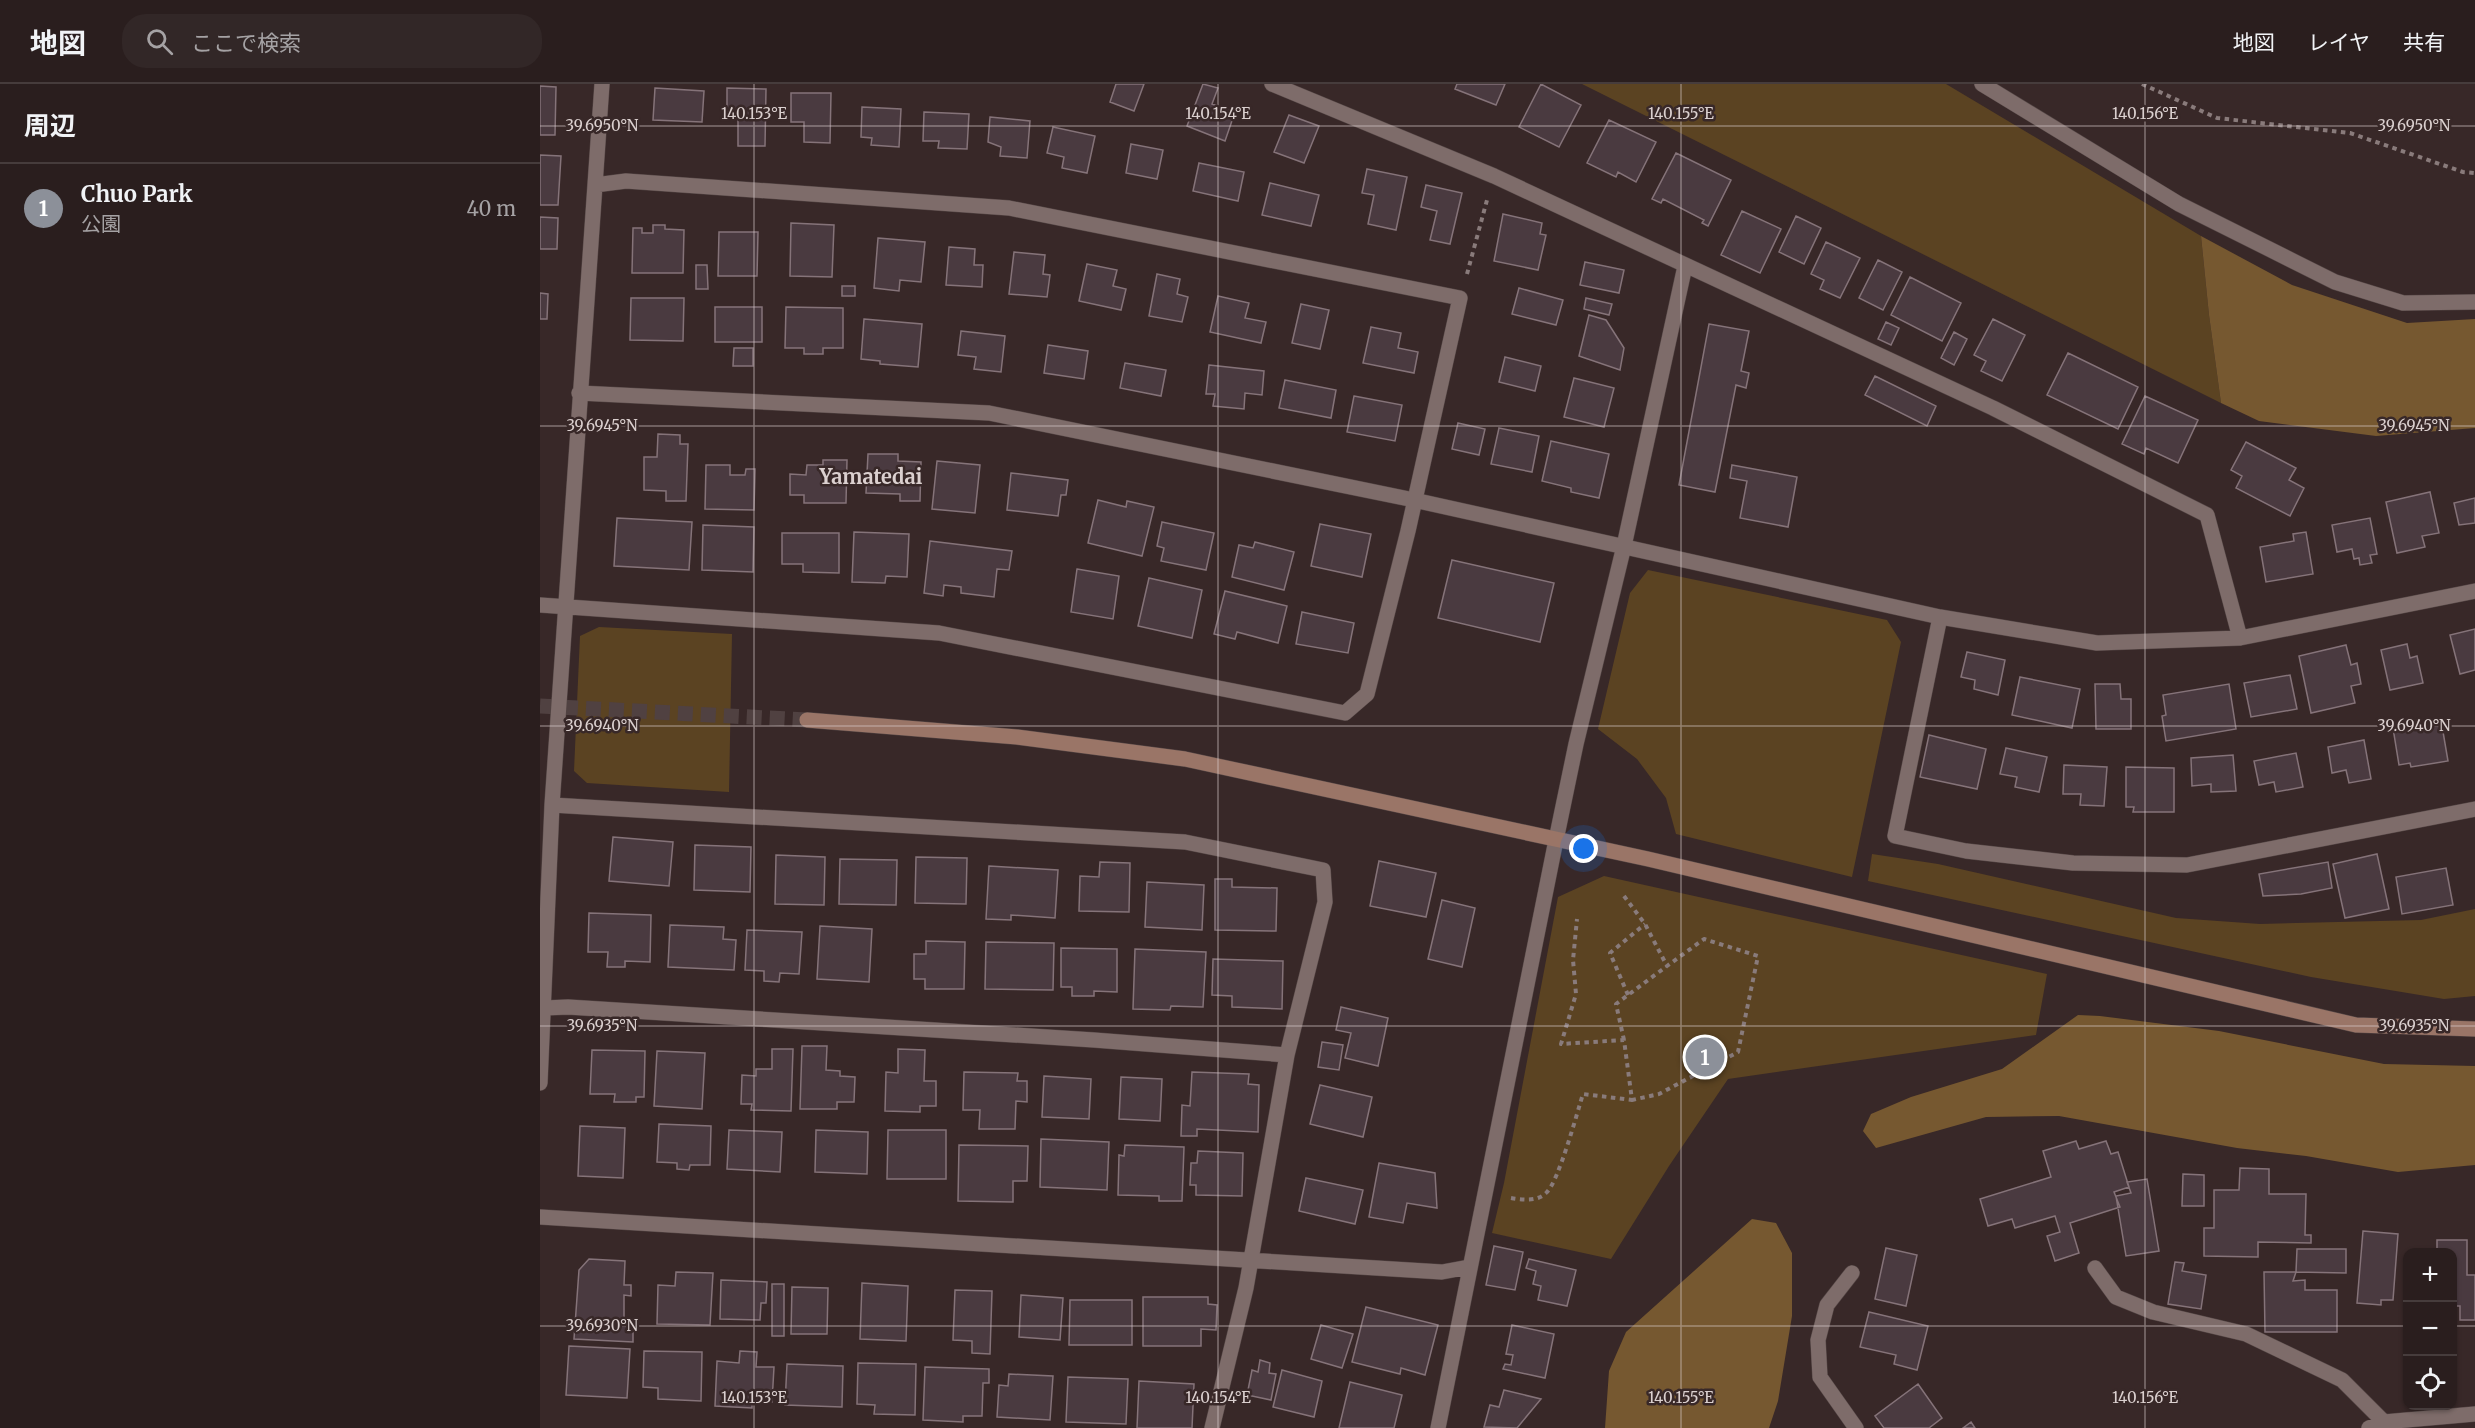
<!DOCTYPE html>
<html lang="ja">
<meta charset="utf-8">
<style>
:root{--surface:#2a1e1e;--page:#322727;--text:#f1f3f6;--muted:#a5a2a4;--line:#463c3c;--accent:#8c9099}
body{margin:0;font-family:Merriweather,"Noto Sans JP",serif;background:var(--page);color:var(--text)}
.controls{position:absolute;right:18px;bottom:18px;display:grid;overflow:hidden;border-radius:12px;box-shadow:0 2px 4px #0004}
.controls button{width:54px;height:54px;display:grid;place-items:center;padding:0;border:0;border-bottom:2px solid var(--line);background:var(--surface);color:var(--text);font:30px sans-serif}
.you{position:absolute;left:1044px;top:765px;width:21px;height:21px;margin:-15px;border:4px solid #fff;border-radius:50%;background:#1a73e8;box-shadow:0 0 0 9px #1a73e833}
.badge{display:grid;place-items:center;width:39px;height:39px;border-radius:50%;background:var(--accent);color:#fff;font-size:20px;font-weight:700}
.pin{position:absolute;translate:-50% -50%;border:3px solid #fff;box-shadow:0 2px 6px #0006}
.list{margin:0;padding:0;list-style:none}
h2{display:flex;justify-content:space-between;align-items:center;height:78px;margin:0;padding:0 24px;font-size:26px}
h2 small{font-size:20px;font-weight:400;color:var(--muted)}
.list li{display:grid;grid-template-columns:39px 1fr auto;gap:18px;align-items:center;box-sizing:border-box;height:90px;padding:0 24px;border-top:2px solid var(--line)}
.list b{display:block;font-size:22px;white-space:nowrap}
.list p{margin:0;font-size:20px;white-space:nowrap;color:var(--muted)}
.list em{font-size:20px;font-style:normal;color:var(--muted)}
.icon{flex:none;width:33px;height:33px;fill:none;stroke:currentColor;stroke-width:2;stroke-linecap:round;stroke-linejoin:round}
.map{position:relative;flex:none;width:1935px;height:1344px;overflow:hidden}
header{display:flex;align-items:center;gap:36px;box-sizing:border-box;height:84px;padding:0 30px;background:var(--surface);border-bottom:2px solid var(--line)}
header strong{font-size:28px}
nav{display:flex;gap:33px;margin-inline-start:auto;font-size:21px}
.search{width:420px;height:54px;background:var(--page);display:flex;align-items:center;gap:15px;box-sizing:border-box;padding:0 21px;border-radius:24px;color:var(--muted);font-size:22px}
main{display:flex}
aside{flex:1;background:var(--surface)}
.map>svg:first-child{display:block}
</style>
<header>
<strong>地図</strong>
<div class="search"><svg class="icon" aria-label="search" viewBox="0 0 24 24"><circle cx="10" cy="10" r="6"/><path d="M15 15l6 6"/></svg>ここで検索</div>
<nav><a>地図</a><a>レイヤ</a><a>共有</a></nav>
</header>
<main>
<aside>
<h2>周辺<small></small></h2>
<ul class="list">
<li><span class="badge">1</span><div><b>Chuo Park</b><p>公園</p></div><em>40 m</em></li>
</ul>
</aside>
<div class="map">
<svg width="1935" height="1344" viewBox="0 0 1935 1344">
<rect width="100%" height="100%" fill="#382828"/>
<!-- green -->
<path fill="#5b4322" d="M1042,0H1406L1661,152L1669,231L1681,319Z
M1108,486L1347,536L1361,558L1312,793L1136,750L1126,714L1097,675L1058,645L1090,509Z
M59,543L192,550L189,708L47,699L34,687L40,552Z
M1332,770L1398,780L1636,834L1720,840L1881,836L1935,825V912L1904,915L1771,893L1328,797Z
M1064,792L1507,890L1496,951L1188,995L1129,1082L1071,1175L952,1149L964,1099L1018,813Z"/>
<!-- forest -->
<path fill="#765830" d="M1661,152L1752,201L1867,239L1935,235V344L1836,352L1719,337L1681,319L1669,231Z
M1538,931L1560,932L1679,947L1844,980L1935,982V1081L1858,1088L1766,1072L1697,1064L1519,1032L1446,1033L1336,1064L1323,1047L1331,1030L1371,1013L1462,985Z
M1212,1135L1236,1139L1252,1169V1232L1238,1317L1229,1344H1065L1069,1287L1086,1248Z"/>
<!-- building -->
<path fill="#4a3a40" stroke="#857379" stroke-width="1.5" d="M576,0H604L594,27L570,18Z
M663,0L678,4L672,20L695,28L685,57L647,42Z
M917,0H965L956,21L915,5Z
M1001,0L1041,21L1019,63L979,43Z
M0,2L16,3L15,51H0Z
M115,4L164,7L162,38L113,36Z
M187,4L226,5L225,62H198V29L187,28Z
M251,9H291L290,59L264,58V38H251Z
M322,23L361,25L359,63L331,61L332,54L321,53Z
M384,28L429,30L427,65L398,64L399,57H383Z
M749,31L779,42L764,79L734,68Z
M450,33L490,37L487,74L460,72L461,63L448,58Z
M1069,36L1116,58L1096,98L1078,88L1076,93L1047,79Z
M513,43L555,52L547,89L522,84L524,73L507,69Z
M591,60L623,66L617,95L586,89Z
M1136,69L1191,96L1168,142L1162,139L1164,136L1123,115L1121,119L1112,115Z
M0,71L21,72L18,121H0Z
M659,79L704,88L698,117L653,107Z
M827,85L867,93L856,146L828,140L834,111L822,109Z
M730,99L779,111L771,142L722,131Z
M886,101L922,109L910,160L890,156L897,127L881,123Z
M1202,127L1241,145L1220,189L1181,171Z
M963,130L1002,139L1000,150L1006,151L998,186L954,177Z
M1256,132L1281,144L1264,180L1239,168Z
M0,133L18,134L17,165H0Z
M251,139L294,141L292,193L250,192Z
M113,141H125V145L144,146L143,189H92L93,144H102V149H113Z
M179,148H218L217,192H178Z
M338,154L385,158L381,198L360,196L359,207L334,204Z
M1286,158L1320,174L1300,214L1280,205L1284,196L1271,190Z
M409,163L435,165L434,181H443L442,203L406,201Z
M474,168L505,171L503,190L510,191L507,213L469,210Z
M1338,176L1362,188L1343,226L1319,214Z
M1045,178L1084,186L1079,209L1040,201Z
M547,180L577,186L573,202L586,205L581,226L539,217Z
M156,181H167L168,205H156Z
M617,190L640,195L637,210L648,213L642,238L609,232Z
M1370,193L1421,219L1402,257L1351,231Z
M302,202H315V212H302Z
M979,204L1023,216L1016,241L972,230Z
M0,209L8,210L7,235H0Z
M678,212L709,219L705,234L726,238L721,259L670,248Z
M91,214H144L143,257L90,256Z
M1046,214L1072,220L1069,231L1044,225Z
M761,220L789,226L780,265L752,259Z
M175,223H222V258H175Z
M246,223L303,224V264H283V270H264V264H245Z
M1049,231L1066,236L1084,264L1080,286L1039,272Z
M324,235L382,240L378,283L340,280V277L321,275Z
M1453,235L1485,251L1462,297L1441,287L1446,277L1434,271Z
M1346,238L1359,244L1351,261L1338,255Z
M1169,240L1209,247L1201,287L1209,289L1206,304L1196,301L1175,408L1139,401Z
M831,243L861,249L858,264L878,268L874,289L823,279Z
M421,247L465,252L461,288L434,285L436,273L418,271Z
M1414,248L1427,255L1414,281L1401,274Z
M508,261L548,267L544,295L504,289Z
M194,264H213V282H193Z
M1528,269L1598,303L1578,345L1507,311Z
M965,273L1001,282L995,307L959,298Z
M585,279L626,286L621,312L580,304Z
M669,281L724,287L722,311L705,309L704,325L673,322L675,310H666Z
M1335,292L1396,322L1387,342L1325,311Z
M1034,294L1074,304L1064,343L1024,333Z
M745,296L796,306L791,334L739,324Z
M814,312L862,321L855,357L807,348Z
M1605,312L1658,336L1638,379L1606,364L1604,370L1582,360Z
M918,339L945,345L939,371L912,365Z
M959,344L999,352L992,388L951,380Z
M118,350L140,351V360H148L146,417H126V407L104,406V373H117Z
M1011,357L1069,370L1059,414L1031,408V404L1002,397Z
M1706,358L1756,384L1749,396L1764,404L1750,432L1696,404L1702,392L1691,386Z
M328,370H358V377L381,378L380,417H360V410L326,409Z
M283,376H307L306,419H264V411H250V390L266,391L267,381H283Z
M397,377L440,381L435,429L392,425Z
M166,381H190V391H205L206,385H215L214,426L165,425Z
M1192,381L1257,393L1248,443L1200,434L1207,397L1190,394Z
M471,389L528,396L526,411H521L518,432L467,426Z
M1890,408L1899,449L1882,452L1885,463L1857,469L1846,418Z
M1935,414V439L1919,441L1914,419Z
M558,416L586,423L587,417L614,423L602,472L548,459Z
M77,434L152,438L149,486L74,482Z
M1830,434L1837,470L1830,471L1832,479L1820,481L1819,474L1814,475L1812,465L1797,468L1792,441Z
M622,438L674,449L666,486L621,477L624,464L617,462Z
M780,440L831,450L822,493L771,482Z
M163,441L214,443L213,488L162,486Z
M314,448L369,450L367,493L346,492L345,499L312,498Z
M1766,448L1773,490L1726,498L1720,463L1754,457L1753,450Z
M242,449H299V489L263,488V480H242Z
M390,457L472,467L469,486L457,485L454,513L421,509V503L404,501L403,512L384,509Z
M715,458L754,468L744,506L692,493L699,461L713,464Z
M912,476L1014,499L1000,558L898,534Z
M537,485L579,492L573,535L531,528Z
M609,494L662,506L652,554L598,542Z
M685,507L747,522L738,559L697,548L695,555L674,550Z
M762,528L814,539L808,569L756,560Z
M1935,545V586L1920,590L1910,551Z
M1867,560L1870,574L1877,572L1883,599L1850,606L1841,566Z
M1806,561L1811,581L1817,579L1821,600L1811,602L1815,619L1771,629L1759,572Z
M1427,568L1465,576L1458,611L1434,605L1435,596L1421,593Z
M1750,591L1757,625L1711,633L1704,599Z
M1480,593L1540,605L1532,644L1472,631Z
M1555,600H1580L1581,615H1591V645H1556Z
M1689,600L1696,645L1626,657L1622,632L1626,631L1623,611Z
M1901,636L1908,677L1871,683L1870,679L1859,681L1853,644Z
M1389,651L1446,665L1437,705L1380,693Z
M1824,656L1831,695L1809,699L1806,686L1792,689L1788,663Z
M1466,664L1507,673L1499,708L1475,703L1477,693L1460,690Z
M1756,669L1763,703L1736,708L1734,698L1719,701L1714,677Z
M1693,671L1696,707L1671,708V700L1652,702L1651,674Z
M1524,681L1567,683L1564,722L1540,721L1541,710H1523Z
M1586,683L1634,684V728H1593L1594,723H1586Z
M73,753L133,758L129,802L69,797Z
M155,761L211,763L210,808L154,806Z
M1837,770L1849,825L1805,834L1793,780Z
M236,771L285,773L284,821L235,820Z
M376,773L427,774L426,820L375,819Z
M300,775L357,776L356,821L299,820Z
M839,777L896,789L886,833L830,822Z
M560,778L590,779L589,828L539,827L540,792L559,793Z
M1788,778L1792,804L1761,810L1723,812L1719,790Z
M449,782L518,786L515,834L471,831V836L446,835Z
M1906,784L1913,821L1862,830L1856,793Z
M675,795H692V803L737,804L736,847L675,846Z
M607,798L664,801L662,846L605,843Z
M902,816L935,824L922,883L888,875Z
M49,829L111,831L110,878L85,877V883H67L68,868H48Z
M130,841L184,843L183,855L196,856L194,886L128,883Z
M280,842L332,845L329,898L277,895Z
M207,846L262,848L259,890L240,889L239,898L224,897V887L205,886Z
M386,857L425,858L424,905H385V895H374V870H386Z
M446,858L514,859L513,906L445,905Z
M521,864L577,865V908L554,907V912H532V903H521Z
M595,865L666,868L663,923L631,922L630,926L593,925Z
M673,875L743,877L742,925L692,923V912L672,911Z
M801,923L848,934L838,982L805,974L811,949L796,946Z
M782,958L803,961L799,986L778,983Z
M262,962H287L286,986L300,987V992L315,993L314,1018H297V1025H260Z
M232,965H253L251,1027L211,1026L212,1020H201L202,991L216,992V985H232Z
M358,965L385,966L384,997H396V1022H380V1028L345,1027L346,988L358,989Z
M52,966L105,967L104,1013H96V1018H74L75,1010H50Z
M117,967L165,969L162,1025L114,1022Z
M424,988L478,989L477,997H487V1018L476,1017L475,1045H439L440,1026H423Z
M652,988L709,990L708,1000L719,1001L718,1048L657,1045V1052H641L642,1021L650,1022Z
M504,992L551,995L549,1035L502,1033Z
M581,993L622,995L620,1037L579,1035Z
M780,1001L832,1013L823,1053L770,1040Z
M119,1040L171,1042L170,1081H150L149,1086L137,1085V1079L117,1078Z
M40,1042L85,1044L83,1094L38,1092Z
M189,1046L242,1048L240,1088L187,1085Z
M276,1046L328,1048L327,1090L275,1088Z
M348,1046H406V1095H347Z
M501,1055L569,1058L567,1106L500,1103Z
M1536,1057L1539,1065L1566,1057L1571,1070L1578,1068L1589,1103L1574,1108L1580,1123L1530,1139L1539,1169L1515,1177L1507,1152L1520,1148L1515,1132L1475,1144L1472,1135L1448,1142L1440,1115L1511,1093L1503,1067Z
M419,1061L488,1062L487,1097H473V1118L418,1117Z
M585,1061L644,1063L642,1117H619V1112L578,1111L579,1071L584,1072Z
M658,1067L703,1069L702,1112L656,1111V1101H650L651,1079H657Z
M839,1079L895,1089L897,1124L867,1119L863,1139L829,1133Z
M1700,1084L1729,1085V1110H1766L1765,1151H1771V1159L1718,1158V1173L1664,1172V1144H1674V1106H1699Z
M1643,1090L1664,1091V1122H1642Z
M766,1094L823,1106L815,1140L759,1127Z
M1607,1095L1619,1167L1586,1172L1576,1112L1591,1109L1587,1098Z
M1823,1147L1858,1150L1853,1216H1841V1221L1817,1219Z
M1897,1156H1927V1191H1935V1236H1920V1222H1912V1168H1897Z
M954,1162L983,1168L975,1206L946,1201Z
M1346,1164L1377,1171L1366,1222L1335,1215Z
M1757,1165H1806V1189L1756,1188Z
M49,1175L85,1177L84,1201H91V1212L84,1211V1237H93V1258L34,1255L39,1186Z
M989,1175L1036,1186L1027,1222L998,1216L1001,1202L993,1200L996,1187L986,1184Z
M1635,1178L1644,1179L1642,1187L1666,1191L1661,1225L1628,1220Z
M136,1188L173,1189L170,1241L117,1240L118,1201L135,1202Z
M1724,1188H1756L1753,1197L1765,1196V1206H1797V1248H1725Z
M181,1196L227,1198L226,1219H221L220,1236L180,1235Z
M322,1199L368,1202L366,1257L320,1255Z
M232,1200H244V1252H232Z
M252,1203L288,1204L287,1250H251Z
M415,1206L452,1207L450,1270L432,1269V1257L413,1256Z
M481,1211L523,1214L520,1256L479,1253Z
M603,1213H668V1220L677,1221L676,1246L661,1245V1262H603Z
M530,1216H592V1261H529Z
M826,1223L898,1241L885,1291L861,1284L860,1290L812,1278Z
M1329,1228L1388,1242L1377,1286L1354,1280L1356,1271L1320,1263Z
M781,1241L813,1250L802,1284L771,1275Z
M972,1241L1014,1250L1005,1294L963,1285L965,1280L971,1281L973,1271L966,1270Z
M29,1262L90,1265L87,1314L26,1311Z
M104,1267L162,1268L161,1317L118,1315V1304L103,1303Z
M200,1267L217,1268L216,1283H234L232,1318L212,1317V1324L175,1322L177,1277L199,1279Z
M720,1276L730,1279L729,1289L736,1290L731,1316L707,1311L712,1286L718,1288Z
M318,1279L376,1280L375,1331L334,1330L335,1321L317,1320Z
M247,1280L303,1282L302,1323L245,1321Z
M385,1283L449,1285V1299H443L442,1332H423V1338L383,1336Z
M742,1286L782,1297L774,1333L733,1323Z
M469,1290L513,1292L510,1336L457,1333L459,1301L468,1302Z
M528,1293L588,1295L586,1340L526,1338Z
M599,1297L654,1300L652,1344H597Z
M810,1298L862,1311L854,1344H799Z
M1378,1300L1402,1334L1389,1344H1344L1335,1332Z
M964,1306L1001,1315L977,1344L944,1343L950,1321L959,1323Z
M1431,1338L1435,1344H1423Z"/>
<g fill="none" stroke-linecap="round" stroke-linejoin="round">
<!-- secondary-tunnel -->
<path stroke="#504141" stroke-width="15" stroke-dasharray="15 8" stroke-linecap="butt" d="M0,622L267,636"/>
<defs>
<path id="street" d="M732,0L954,92L1453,324L1667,431L1700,554
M1442,0L1639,120L1795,198L1863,219L1935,218
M39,309L449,329L874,416L1400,533L1557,559L1700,554L1935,507
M0,521L399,549L805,629L827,610L868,447L920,214L469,124L86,97L55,101
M1400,533L1355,752L1426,767L1533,779L1647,781L1935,725
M12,721L645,758L783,786L785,818L747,971L706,1204L672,1344
M4,924L28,923L554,956L747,971
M0,999L12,721L62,0
M0,1133L902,1188L929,1183
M1555,1184L1576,1213L1613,1228L1706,1250L1802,1296L1844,1338
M1312,1189L1287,1221L1278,1256L1280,1293L1316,1344
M898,1344L1016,756L1036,660L1084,462L1145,182
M1829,1344L1844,1338L1935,1330"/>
<path id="secondary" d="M267,636L477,653L645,675L1108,775L1816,941L1935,945"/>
</defs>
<!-- street casing -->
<use href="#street" stroke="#544645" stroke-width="16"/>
<!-- secondary casing -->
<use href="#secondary" stroke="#544645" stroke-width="16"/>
<!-- path -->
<path stroke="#897b7b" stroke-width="4" stroke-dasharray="4.5 4.5" stroke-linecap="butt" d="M1602,0L1677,34L1810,49L1923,88L1935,89
M927,190L947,116
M1084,812L1105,840L1127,882L1164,855L1218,872L1198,968L1119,1010L1092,1016
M1088,911L1070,869L1105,840
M1084,956L1076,920L1127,882
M971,1114C983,1116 998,1118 1007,1108C1019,1096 1037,1029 1043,1010L1092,1016L1084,956L1021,960L1036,910L1033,876L1037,835"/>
<!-- street -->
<use href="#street" stroke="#7e6c6a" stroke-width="15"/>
<!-- secondary -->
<use href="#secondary" stroke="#9a7567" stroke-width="15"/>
</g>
<!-- ticks -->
<path fill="none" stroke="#dbd0cf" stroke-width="1.5" stroke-opacity="0.45" d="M214,0V1344M678,0V1344M1141,0V1344M1605,0V1344M0,42H1935M0,342H1935M0,642H1935M0,942H1935M0,1242H1868M1912,1242H1935"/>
<g text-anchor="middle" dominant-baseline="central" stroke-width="5" stroke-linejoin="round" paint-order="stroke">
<!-- quarter labels -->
<g font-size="20" font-weight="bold" fill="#dbd0cf" stroke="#382828">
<text x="331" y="392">Yamatedai</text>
</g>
</g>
<g font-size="15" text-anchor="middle" fill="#dbd0cf" stroke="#382828" stroke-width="5" stroke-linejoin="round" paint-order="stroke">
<text x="214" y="35">140.153°E</text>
<text x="678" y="35">140.154°E</text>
<text x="1141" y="35">140.155°E</text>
<text x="1605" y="35">140.156°E</text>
<text x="62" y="47">39.6950°N</text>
<text x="1874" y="47">39.6950°N</text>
<text x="62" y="347">39.6945°N</text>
<text x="1874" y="347">39.6945°N</text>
<text x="62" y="647">39.6940°N</text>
<text x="1874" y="647">39.6940°N</text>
<text x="62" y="947">39.6935°N</text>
<text x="1874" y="947">39.6935°N</text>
<text x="62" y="1247">39.6930°N</text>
<text x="214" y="1319">140.153°E</text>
<text x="678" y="1319">140.154°E</text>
<text x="1141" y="1319">140.155°E</text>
<text x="1605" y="1319">140.156°E</text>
</g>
</svg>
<div class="controls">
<button>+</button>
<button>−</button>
<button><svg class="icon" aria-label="locate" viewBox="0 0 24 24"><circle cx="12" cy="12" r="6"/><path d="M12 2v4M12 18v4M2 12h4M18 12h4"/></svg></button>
</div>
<div class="you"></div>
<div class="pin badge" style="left:1165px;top:973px">1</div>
</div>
</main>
